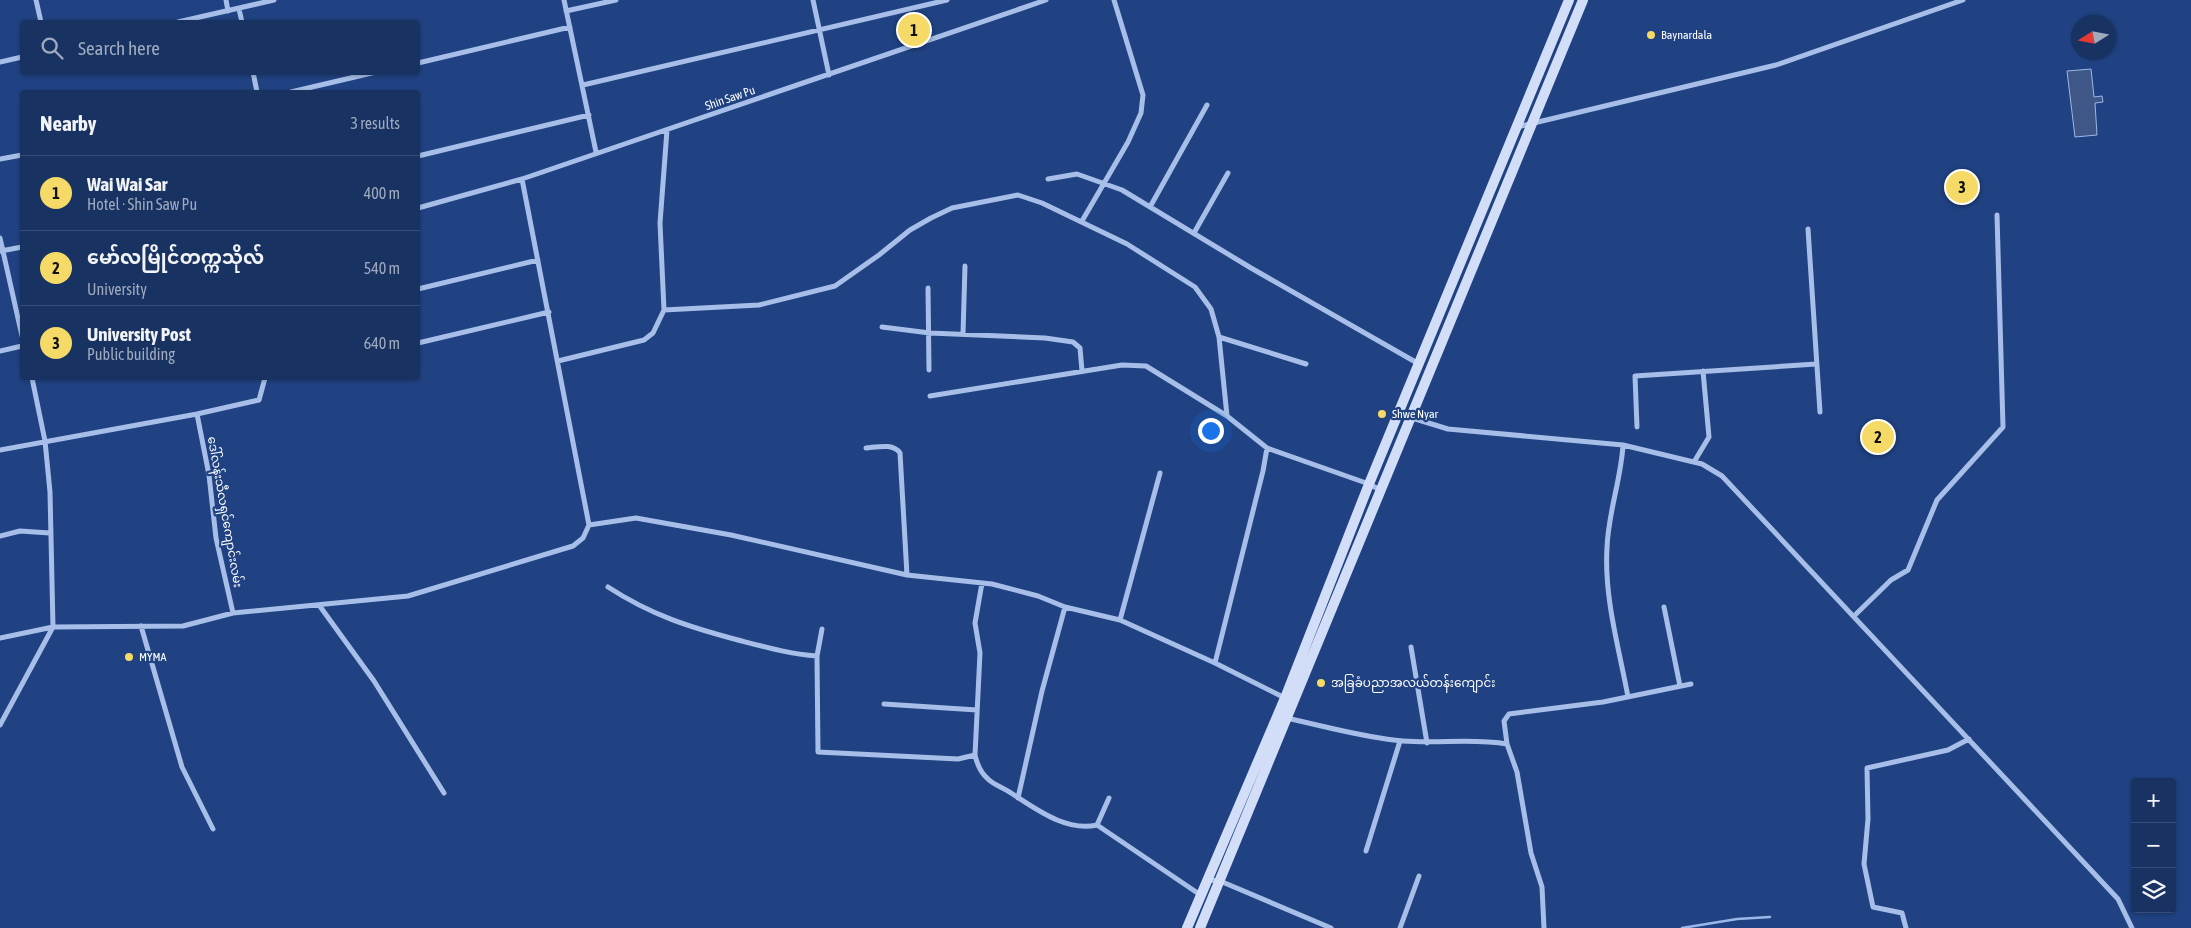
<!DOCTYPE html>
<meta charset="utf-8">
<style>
:root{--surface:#183262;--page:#213a68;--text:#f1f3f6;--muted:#9faabe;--line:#364d77;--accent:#f5da68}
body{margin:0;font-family:"Asap Condensed","Noto Sans Myanmar",sans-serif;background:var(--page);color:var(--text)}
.controls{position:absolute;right:15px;bottom:15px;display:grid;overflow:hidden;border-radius:5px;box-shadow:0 1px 4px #0004}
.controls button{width:45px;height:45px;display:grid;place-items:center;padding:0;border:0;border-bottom:1px solid var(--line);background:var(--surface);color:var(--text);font:25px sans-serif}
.compass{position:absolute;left:2071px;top:15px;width:45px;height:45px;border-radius:50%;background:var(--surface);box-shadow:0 1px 4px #0004;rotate:259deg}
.you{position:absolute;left:1210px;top:430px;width:18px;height:18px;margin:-12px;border:4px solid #fff;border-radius:50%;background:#1a73e8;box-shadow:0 0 0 8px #1a73e833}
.badge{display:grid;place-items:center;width:32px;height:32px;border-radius:50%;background:var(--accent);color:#111;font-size:16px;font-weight:700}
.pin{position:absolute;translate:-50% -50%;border:2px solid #fff;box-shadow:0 1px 5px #0006}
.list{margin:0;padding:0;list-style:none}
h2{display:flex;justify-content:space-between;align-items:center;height:65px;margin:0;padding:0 20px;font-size:21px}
h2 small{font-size:16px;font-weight:400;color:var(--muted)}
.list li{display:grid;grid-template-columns:32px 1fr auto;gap:15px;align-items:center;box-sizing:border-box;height:75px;padding:0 20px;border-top:1px solid var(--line)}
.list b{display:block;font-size:19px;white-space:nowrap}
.list p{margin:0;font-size:16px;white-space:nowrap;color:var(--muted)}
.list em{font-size:16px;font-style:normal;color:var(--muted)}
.icon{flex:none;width:28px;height:28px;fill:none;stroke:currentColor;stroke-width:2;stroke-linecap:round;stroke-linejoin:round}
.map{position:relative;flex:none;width:2191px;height:928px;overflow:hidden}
.search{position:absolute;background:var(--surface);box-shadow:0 1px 4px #0004;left:20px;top:20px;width:400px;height:55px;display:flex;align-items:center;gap:12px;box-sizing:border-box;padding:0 18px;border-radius:5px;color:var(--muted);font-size:19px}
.panel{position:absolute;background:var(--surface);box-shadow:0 1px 4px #0004;left:20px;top:90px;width:400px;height:290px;border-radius:5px}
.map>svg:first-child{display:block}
</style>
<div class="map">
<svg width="2191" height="928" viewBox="0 0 2191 928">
<rect width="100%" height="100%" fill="#204282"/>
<!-- water -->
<path fill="#3f5786" stroke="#9bb8ea" d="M2091,69L2094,97L2102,96L2103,102L2095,103L2097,135L2075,137L2067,71Z"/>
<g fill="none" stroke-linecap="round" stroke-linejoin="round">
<!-- stream -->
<path stroke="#9bb8ea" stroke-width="2.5" d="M1682,928L1737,919L1770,917"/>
<!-- street -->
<path stroke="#a7bfe8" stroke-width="5" d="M36,0L41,22
M226,0L228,11
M564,0L596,152
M813,0L829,75
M239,9L242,22
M566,11L616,0
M178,22L274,0
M0,62L22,57
M418,63L570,27
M253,72L257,92
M583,85L947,0
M291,92L376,72
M1517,127L1776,65L1963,0
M418,156L589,115
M0,159L22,155
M1048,179L1077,174L1122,190L1251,268L1419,364
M1150,207L1207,105
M418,208L522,179L1046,0
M1082,221L1128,142L1141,113L1143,95L1114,0
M1808,229L1820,412
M1194,233L1228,173
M0,238L22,336
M1,251L22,247
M928,288L929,370
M418,289L538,260
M664,310L759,305L835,286L879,255L910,230L931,218L952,208L1018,195L1042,203L1127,244L1195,287L1211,309L1219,337L1227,416
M882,327L930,333L1045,338L1073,342L1080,348L1082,371
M963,334L965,266
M1219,337L1306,364
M418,343L549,312
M0,351L22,346
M558,361L644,340L653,333L664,310L660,223L667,130
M930,396L1122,365L1146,366L1227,416L1267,448L1369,484L1380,490
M197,414L209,475L216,538L233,613
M1399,414L1448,429L1623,445L1702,464L1722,476L2118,899L2132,928
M1637,427L1635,376L1816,364
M1623,445C1621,480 1608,513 1607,548C1604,598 1619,648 1628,697
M866,448C878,447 893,443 900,453L907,575
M0,450L197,414L259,400L265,378
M1694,462L1709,437L1703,371
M589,525L636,518L731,535L907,575L992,584L1038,596L1065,607L1120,620L1215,663L1285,698
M0,536L20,531L50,533
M982,583L975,623L980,653L975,755C977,764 981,773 988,779C994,785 1004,788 1011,793C1036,809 1066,832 1097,825L1109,798
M608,587C651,615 689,627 738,640C765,647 790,654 817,656
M319,605L374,681L444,793
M1664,607L1680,686
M1854,616L1891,580L1908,570L1937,500L2003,427L1997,215
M1120,620L1160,473
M141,626L182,767L213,829
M822,629L817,656L818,752L958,759L975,755
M0,638L53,627L183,626L233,613L408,596L573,546L583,538L589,525L522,179
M1411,647L1427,743
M1215,663L1263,471L1267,448
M884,704L977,710
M1286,718C1324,726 1365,738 1403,741C1438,744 1472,738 1507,744L1517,772L1531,853L1542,887L1544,928
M0,725L53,627L50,492L45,441L32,378
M1507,744L1504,721L1509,714L1603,702L1691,684
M1018,798L1042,691L1065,607
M1097,825L1202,896
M1366,851L1400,741
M1209,880L1220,881L1331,928
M1400,928L1419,876
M1906,928L1902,913L1873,907L1864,864L1868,819L1867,768L1948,750L1969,739"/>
<!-- secondary -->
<path stroke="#d2def7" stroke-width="10" d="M1187,928L1285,698L1369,484L1569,0
M1200,928L1583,0"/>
</g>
<!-- markers -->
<g fill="#f5da68" stroke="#204282" stroke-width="2">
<circle cx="1651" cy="35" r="5"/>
<circle cx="1382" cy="414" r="5"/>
<circle cx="129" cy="657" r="5"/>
<circle cx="1321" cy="683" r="5"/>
</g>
<g text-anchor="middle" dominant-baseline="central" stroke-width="4.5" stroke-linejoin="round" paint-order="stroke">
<!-- poi labels -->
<g font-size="12" fill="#fff" stroke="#204282" text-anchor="start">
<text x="1661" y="35">Baynardala</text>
<text x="1392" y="414">Shwe Nyar</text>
<text x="139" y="657">MYMA</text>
<text x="1331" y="683">အခြခံပညာအလယ်တန်းကျောင်း</text>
</g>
<!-- street labels -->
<g font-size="12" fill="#fff" stroke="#204282">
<text transform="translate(730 98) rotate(-19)">Shin Saw Pu</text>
<text transform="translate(225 512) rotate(80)">ဒေါ်လန်းသီလရှင်ကျောင်းလမ်း</text>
</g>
</g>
</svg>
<div class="controls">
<button>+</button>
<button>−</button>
<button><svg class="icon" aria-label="layers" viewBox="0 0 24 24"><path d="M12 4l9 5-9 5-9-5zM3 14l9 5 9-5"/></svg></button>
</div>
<svg class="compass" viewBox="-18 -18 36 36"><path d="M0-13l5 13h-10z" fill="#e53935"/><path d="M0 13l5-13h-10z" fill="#9faabe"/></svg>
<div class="you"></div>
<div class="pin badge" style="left:914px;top:30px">1</div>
<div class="pin badge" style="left:1878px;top:437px">2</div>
<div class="pin badge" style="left:1962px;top:187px">3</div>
<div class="search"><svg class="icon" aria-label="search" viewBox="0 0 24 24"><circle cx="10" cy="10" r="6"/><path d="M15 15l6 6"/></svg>Search here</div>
<section class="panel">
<h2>Nearby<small>3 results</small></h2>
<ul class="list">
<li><span class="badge">1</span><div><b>Wai Wai Sar</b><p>Hotel · Shin Saw Pu</p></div><em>400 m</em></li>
<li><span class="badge">2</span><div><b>မော်လမြိုင်တက္ကသိုလ်</b><p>University</p></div><em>540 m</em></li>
<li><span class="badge">3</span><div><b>University Post</b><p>Public building</p></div><em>640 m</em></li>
</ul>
</section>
</div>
